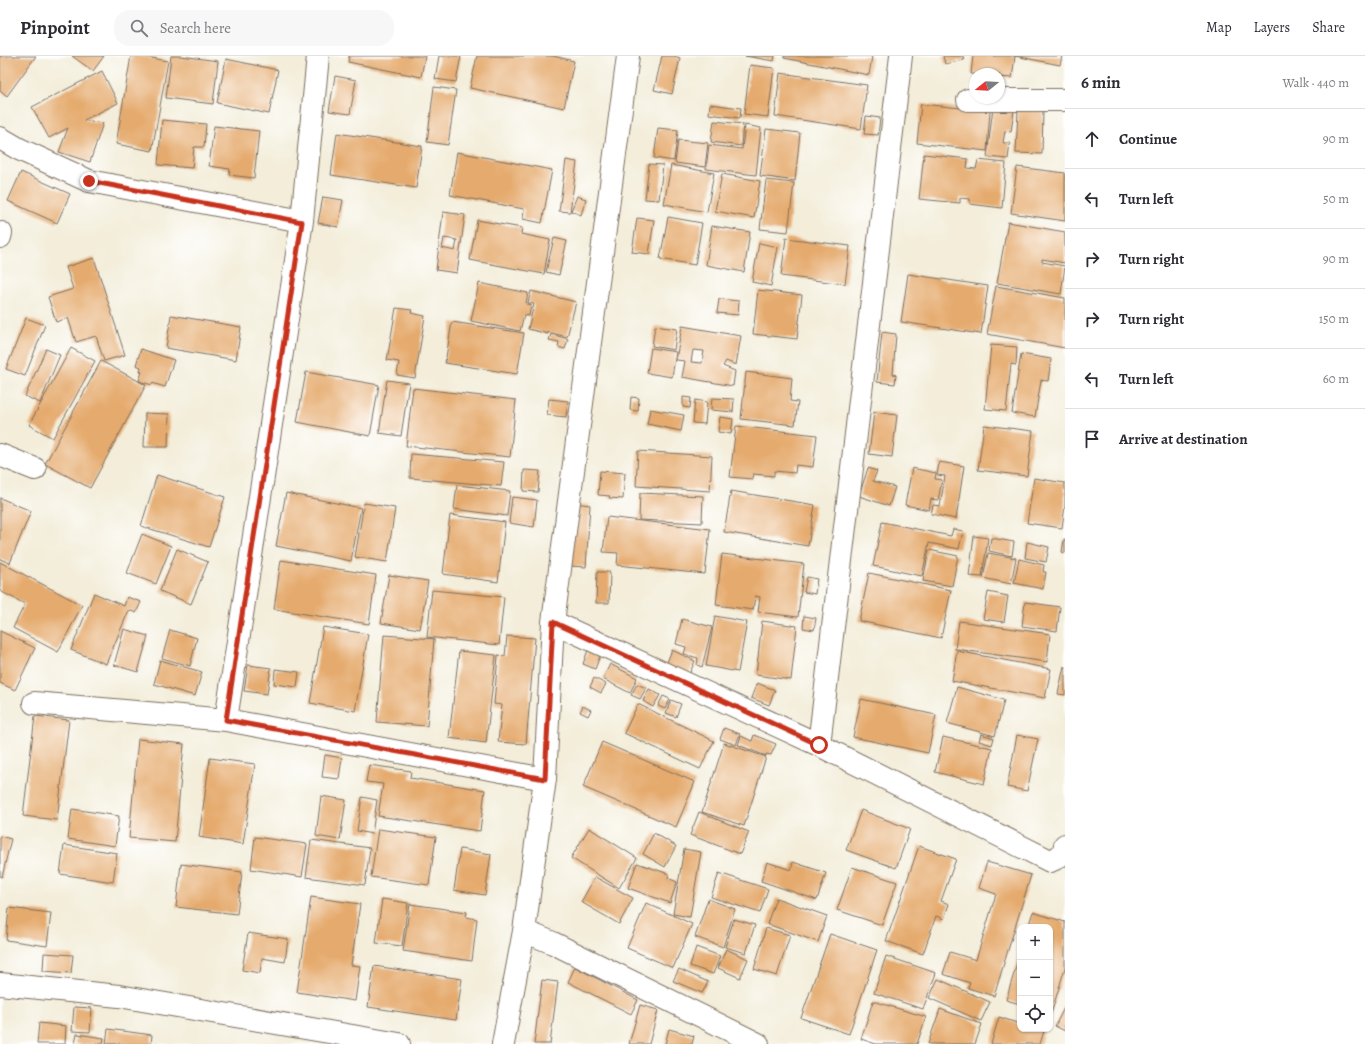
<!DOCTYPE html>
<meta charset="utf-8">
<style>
:root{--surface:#fff;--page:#f7f7f7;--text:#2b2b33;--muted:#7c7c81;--line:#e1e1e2}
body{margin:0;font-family:Alegreya,serif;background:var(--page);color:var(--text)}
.controls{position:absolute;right:12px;bottom:12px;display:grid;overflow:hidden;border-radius:8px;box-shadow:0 1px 3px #0004}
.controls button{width:36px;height:36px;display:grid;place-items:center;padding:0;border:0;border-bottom:1px solid var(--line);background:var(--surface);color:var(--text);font:20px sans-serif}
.compass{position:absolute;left:969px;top:12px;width:36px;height:36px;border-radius:50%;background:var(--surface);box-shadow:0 1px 3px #0004;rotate:252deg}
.stop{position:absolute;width:12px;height:12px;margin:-9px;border:3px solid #c8321e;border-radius:50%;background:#fff}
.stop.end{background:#c8321e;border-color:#fff;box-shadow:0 1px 4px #0008}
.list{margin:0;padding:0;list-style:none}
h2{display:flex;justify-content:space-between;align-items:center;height:52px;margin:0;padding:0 16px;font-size:17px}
h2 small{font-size:13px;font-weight:400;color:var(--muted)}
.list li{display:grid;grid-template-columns:26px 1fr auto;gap:12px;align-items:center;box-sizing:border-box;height:60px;padding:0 16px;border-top:1px solid var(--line)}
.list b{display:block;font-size:15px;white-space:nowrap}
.list em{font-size:13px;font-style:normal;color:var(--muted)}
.icon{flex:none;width:22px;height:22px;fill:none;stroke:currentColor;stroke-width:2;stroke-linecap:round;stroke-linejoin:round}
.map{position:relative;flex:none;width:1065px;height:988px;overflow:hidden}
header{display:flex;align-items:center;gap:24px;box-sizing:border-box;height:56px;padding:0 20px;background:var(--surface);border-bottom:1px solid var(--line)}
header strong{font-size:19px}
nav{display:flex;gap:22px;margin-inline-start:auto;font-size:14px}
.search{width:280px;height:36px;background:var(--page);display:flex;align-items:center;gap:10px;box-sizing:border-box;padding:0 14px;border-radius:16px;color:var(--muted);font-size:15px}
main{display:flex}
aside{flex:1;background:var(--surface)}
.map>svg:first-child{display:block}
</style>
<header>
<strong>Pinpoint</strong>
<div class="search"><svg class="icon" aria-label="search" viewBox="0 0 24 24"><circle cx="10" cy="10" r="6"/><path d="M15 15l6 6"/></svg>Search here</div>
<nav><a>Map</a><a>Layers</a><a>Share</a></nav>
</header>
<main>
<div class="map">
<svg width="1065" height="988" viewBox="0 0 1065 988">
<rect width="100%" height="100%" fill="#fff"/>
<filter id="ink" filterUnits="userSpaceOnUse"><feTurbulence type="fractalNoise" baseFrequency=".025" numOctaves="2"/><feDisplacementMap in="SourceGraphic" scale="8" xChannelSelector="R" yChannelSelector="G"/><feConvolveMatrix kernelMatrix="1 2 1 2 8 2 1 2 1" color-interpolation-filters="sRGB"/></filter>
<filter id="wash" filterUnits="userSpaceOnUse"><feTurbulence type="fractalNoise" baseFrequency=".012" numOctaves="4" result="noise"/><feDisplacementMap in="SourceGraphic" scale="16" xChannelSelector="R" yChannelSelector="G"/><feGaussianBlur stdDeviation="0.9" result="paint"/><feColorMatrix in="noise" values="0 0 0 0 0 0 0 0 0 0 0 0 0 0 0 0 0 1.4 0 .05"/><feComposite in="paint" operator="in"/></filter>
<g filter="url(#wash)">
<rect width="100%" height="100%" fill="#f3edd9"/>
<g id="blocks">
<!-- building -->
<path fill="#e5aa6d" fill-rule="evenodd" d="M0,0H36L7,40L0,34Z
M72,0H104L93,15Z
M131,0H141L168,5L152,95L116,88Z
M171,0H181L218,5L213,48L166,42Z
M349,0H425L421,21L348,6Z
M439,0H461L456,26L435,23Z
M477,0H553L574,5L564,52L470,32Z
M662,0H674L680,2L672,38L654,34Z
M745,0H775L774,5Z
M784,0H872L869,19L784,2Z
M943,0H963L964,4L945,8Z
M973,0H1015L1012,22L999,21V18H971Z
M1015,0H1062L1060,9Z
M226,3L278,14L269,58L217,47Z
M750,9L774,12L768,61L744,58Z
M102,15L118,47L84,64L103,67L90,106L59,96L68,72L49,82L32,51Z
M780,17L867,29L861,73L775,60Z
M335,20L356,24L350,58L329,55Z
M434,31L456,34L448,89L427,86Z
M710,48L741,52L740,62L709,58Z
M921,48L990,55L987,95L917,87Z
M993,51L1014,54L1011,76L1005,75L1003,87H1010L1008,103L987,101Z
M1018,54L1043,55L1042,98L1016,97Z
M866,60L880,62L878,79L864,78Z
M162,64L206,68L204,91H194L192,112L158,109Z
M714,65L743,68L741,90L711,86Z
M745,69L761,72L756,119L706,113L709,89L742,93Z
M214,70L259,75L254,122L229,119L230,113L209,110Z
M658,72L678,74L674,105L654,102Z
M766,73L800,77L795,125L760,120Z
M337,77L422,90L416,132L331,119Z
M678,84L708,87L705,111L675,107Z
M457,96L552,114L542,167L523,163L524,153L450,139Z
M924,98L968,103L967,112L976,113L978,104L1006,107L1002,152L970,148V143L960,142V147L919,143Z
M566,104L577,106L570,156L559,155Z
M649,108L663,109L659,144L645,143Z
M671,109L714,117L707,156L664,148Z
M1017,111L1065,117V165L1011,157Z
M21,116L70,138L57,167L8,145Z
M722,118L760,125L754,162L715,155Z
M766,124L794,127L788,176L760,173Z
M577,140L586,143L581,159L571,155Z
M323,141L343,144L338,171L318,167Z
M443,156L465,159L457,217L436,214ZM444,182L457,184L455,195L442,192Z
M668,161L702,167L695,209L660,203Z
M637,162L654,164L649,198L632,196Z
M477,164L522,172L521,178L550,184L544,218L470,204Z
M1008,166L1065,176V207L1042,203V206L1065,210L1061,238L997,227Z
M712,170L750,176L744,216L706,209Z
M554,182L567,185L559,219L546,216Z
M786,182L850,190L845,228L781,220Z
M759,187L778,191L771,230L752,226Z
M94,202L125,299L104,305L96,280L76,286L68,262L56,266L48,241L73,233L66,211Z
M908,218L988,230L981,278L901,266Z
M479,227L528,237L526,248L531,249L529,260L524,259L520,275L471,265Z
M996,230L1065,242V292L987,278Z
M758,234L802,239L797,283L753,278Z
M531,235L576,246L567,281L548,276V278L528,273L534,248L528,247Z
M719,243L739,245L738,259L717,257Z
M396,252L412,254L411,257L425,260L415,322L397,319L399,306L387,304Z
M171,259L241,271L236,304L166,292Z
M26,262L45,269L25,320L6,313Z
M452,266L524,277L517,318L445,307Z
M655,270L677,273L674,294L652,290Z
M682,270L741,280L736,309L726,305L723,310L735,315L733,330L682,321L685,305L676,304ZM693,294L704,295L702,307L691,306Z
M882,276L896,278L893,318L896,319L895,328L877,326Z
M551,278L568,283L565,293L558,291L559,286L549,284Z
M991,289L1017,291L1016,309L1011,308L1006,355L985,353Z
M71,292L95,305L53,382L29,369Z
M651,292L676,296L672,321L647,317Z
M46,293L60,299L40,347L25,340Z
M141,293L174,304L165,331L152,327V329L139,325L142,316L140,315L141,311L136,309Z
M1021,298L1051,303L1048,325L1041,324L1035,361L1012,357Z
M101,305L146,329L90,432L45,408Z
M306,316L379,329L370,380L297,366Z
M746,316L792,322L790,345L798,346L795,369L741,363Z
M387,324L409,327L401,380L379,377Z
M413,332L516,344L510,401L406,390Z
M631,341L639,342L638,355L630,354Z
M683,341L691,342L690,352L683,351Z
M712,342L734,343L733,356L711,354Z
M549,343L568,345L566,361L547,359Z
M695,344L707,346L705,368L693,367Z
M650,353L684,359L681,375L647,368Z
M874,356L897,359L892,401L869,398Z
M145,357L169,358L168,391H144Z
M720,361L733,363L731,378L718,376Z
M984,369L1033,375L1027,420L978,414Z
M736,370L817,379L813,411L796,409L795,417L774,415V420L753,418L752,423L730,421Z
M638,395L712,400L710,435L636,430Z
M411,398L504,406L501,430L410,422Z
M939,406L964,410L956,463L931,458L933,449L940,450L945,420L937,419Z
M868,412L877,415L873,425L895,431L889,450L859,440Z
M912,412L936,417L935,423L942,424L938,444L931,443L929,454L905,449Z
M524,414L540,415L538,436L523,435Z
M600,415L625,417L623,443L609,442L610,440L598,439Z
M157,419L225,441L209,491L141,470Z
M1034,422L1065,427V450L1062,472L1027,467Z
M457,429L510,435L507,460L454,453Z
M731,435L815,449L808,490L724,476Z
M286,437L361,452L351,505L276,490Z
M640,437L703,440L702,467L639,464Z
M512,441L537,444L534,471L509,467Z
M0,442L31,455L10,507L0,503Z
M364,447L395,452L387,506L355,501Z
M574,447L590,449L586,511L570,510Z
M450,459L505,466L498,526L443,518Z
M607,461L710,473L705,518L617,509L618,497L603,496Z
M882,466L951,480L953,473L963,475L959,493L929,487L922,520L873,510Z
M142,478L171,490L156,528L127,517Z
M974,480L988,482L982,521L969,520Z
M991,482L1014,486L1012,500L989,495Z
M1064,483H1065V497L1062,496Z
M1027,486L1049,491L1046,506L1025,502Z
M177,493L208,506L191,548L160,535Z
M929,494L958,500L952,530L923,525Z
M988,497L1016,502L1011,528L983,522Z
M722,498L804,508L798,561L758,556L760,541L755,540L753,554L716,549Z
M1019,503L1044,509L1043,516H1046L1043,533L1014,527Z
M281,504L376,519L369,568L274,553Z
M0,506L82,549L58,596L13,572L25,548L0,535Z
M597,516H610L609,547H596Z
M869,517L951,534L941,582L859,565Z
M389,519L428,525L420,573L381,567Z
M807,521L817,523L815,538L804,536Z
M432,534L504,541L499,589L427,581Z
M988,536L1008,540L1004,566L983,563Z
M94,537L124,550L127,541L141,546L136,557L129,554L106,608L71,594Z
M1025,546L1060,551L1057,575L1022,570Z
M715,560L747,566L738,616L706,610Z
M804,560L816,562L814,574L803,572Z
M682,563L712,571L702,611L697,609L698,602L684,598L686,591L676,588Z
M762,565L797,570L791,624L756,619Z
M959,565L1050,578L1047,606L955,593Z
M323,571L368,578L355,655L310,647Z
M124,573L148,580L138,616L114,609Z
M170,574L197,582L190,610L162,602Z
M0,575L35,592L15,634L0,627Z
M384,579L434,583L427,670L377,666Z
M507,580L535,582L526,688L498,686L502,649L494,648L498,599L505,600Z
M588,594L600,600L595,613L583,608Z
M672,594L695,605L688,621L665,611Z
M459,595L496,599L486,687L449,682Z
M957,595L1051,613L1045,642L952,625Z
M160,604L202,616L195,640L154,628Z
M610,608L637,622L630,637L603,623Z
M248,609L271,612L267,638L244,635Z
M1064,610L1065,611V639L1058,638Z
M275,613L299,616L297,631L274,628Z
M594,622L606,628L601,637L590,631Z
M757,627L775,634L769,649L751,642Z
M637,628L646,632L640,643L631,639Z
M957,631L1004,644L995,680L947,667Z
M649,633L660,639L653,651L643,645Z
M663,640L670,643L665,653L658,650Z
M861,643L936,659L928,697L853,681Z
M671,644L681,648L676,661L666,657Z
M638,648L714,685L700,713L624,677Z
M583,650L591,654L588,660L580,656Z
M35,660L69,664L57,764L23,760Z
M724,672L740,678L736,689L720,683Z
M981,678L994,682L992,689L979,685Z
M754,679L776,688L771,699L766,698V700L738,689L741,680L752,685Z
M1017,679L1038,683L1027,735L1007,731Z
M943,681L992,692L984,728L935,716Z
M138,683L184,688L175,786L129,782Z
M602,686L695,726L676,771L583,731Z
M724,687L766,701L744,770L702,756Z
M325,699L342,702L339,723L322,721Z
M210,702L255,708L243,788L199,781Z
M369,709L411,715L410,722L485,734L480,775L378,760L383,728L366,726Z
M321,740L346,744L340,784L316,780Z
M362,741L377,744L372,778L357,775Z
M72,753L119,760L115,790L68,783Z
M861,754L910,773L896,812L846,794Z
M699,756L749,776L740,798L690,779Z
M589,772L637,802L619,832L571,802Z
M378,773L436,781L429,829L371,821Z
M654,777L676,790L665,811L643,798Z
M0,780L11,783L2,821L0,820Z
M255,781L307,788L302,821L251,813Z
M311,784L370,792L365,829L306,821Z
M64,789L117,797L113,826L60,818Z
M919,790L956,803L941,845L949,848L944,863L936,860L923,898L886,885Z
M460,793L491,798L485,839L454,834Z
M684,793L701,796L690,861L673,858Z
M767,806L791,814L793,806L826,817L817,844L761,825Z
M987,806L1031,819L994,940L968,932L970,927L943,918L950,896L976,904L996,838L979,832Z
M637,807L669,818L668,822L677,826L670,847L628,832Z
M181,808L242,816L237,858L176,851Z
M852,811L897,826L882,869L837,854Z
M719,817L768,833L760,857L711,841Z
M595,821L633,842L619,868L581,846Z
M311,841L360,848L351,909L360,910L355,945L297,936Z
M776,842L827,860L818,886L767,868Z
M382,843L408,847L402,890L376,887Z
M708,843L735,853L723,891L695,881Z
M646,847L692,868L673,912L627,892Z
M410,848L467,856L466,861L477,863L472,905L403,895Z
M9,852L51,857L47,890L6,884Z
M1033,856L1065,866V912L1051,958L1050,957V871H1028Z
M734,863L755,869L746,897L725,891Z
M766,872L790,879L777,920L754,913Z
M248,877L288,883L285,906L262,902L260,917L242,914Z
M830,878L877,894L849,978L801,962Z
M696,891L720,900L713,918L690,910Z
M726,893L748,903L740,922L718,912Z
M44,897L73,899L71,917L43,915Z
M886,900L936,917L923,953L874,937Z
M1018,904H1020V948L1006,944Z
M374,910L462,923L456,964L368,951Z
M575,911L638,944L631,958L568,926Z
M679,913L708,926L702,937L673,925Z
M938,923L990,946L981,965L929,942Z
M542,924L558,926L550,988H534Z
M873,945L926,961L917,988H876L861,983Z
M640,949L658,954L649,988H629Z
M1065,950V975L1055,970Z
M74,951L92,952L90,976L72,975Z
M940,953L982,968L975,988H928Z
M999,961L1020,968V973H1037L1044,975L1040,988H991Z
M39,967L66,970L65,988H37Z
M108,973L152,979L151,988H106Z
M669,973L694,980L692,988H665Z
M77,978L104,982L103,988H75Z"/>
</g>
</g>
<g filter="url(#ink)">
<use href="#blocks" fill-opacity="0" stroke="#7b6e5f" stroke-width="1"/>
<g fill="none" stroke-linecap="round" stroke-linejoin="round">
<defs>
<path id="street" d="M968,44H1065
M0,82L19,93L89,125L302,165
M0,181L1,177
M0,399L35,413
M553,566L819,689L1050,805C1058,802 1064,799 1065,789
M34,647L226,664L545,723
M226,664L302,165L318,0
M819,689L901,0
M524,875L553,887L758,988
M0,928L119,940L399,988
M503,988L524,875L545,723L553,566L628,0"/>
</defs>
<!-- street casing -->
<use href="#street" stroke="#7b6e5f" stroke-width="24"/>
<!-- street -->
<use href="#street" stroke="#fff" stroke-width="22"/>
</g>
</g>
<g fill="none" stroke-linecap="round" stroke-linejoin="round" filter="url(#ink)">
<!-- route -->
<path stroke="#c8321e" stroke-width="5" d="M89,125L302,166L226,664L545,723L553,566L819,689"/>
</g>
</svg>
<div class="controls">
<button>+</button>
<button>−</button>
<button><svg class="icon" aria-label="locate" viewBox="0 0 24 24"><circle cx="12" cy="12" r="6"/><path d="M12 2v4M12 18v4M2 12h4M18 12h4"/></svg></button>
</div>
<svg class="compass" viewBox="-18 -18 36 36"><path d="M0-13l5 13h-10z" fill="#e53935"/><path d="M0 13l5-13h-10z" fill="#7c7c81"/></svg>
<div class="stop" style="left:819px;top:689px"></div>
<div class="stop end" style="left:89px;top:125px"></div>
</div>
<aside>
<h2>6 min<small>Walk · 440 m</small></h2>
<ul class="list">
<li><svg class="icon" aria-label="ahead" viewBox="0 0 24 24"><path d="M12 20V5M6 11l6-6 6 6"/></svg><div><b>Continue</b></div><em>90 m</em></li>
<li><svg class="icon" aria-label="left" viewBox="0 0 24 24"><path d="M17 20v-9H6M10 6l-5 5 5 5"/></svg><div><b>Turn left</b></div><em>50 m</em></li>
<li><svg class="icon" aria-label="right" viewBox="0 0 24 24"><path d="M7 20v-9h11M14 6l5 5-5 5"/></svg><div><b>Turn right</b></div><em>90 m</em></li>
<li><svg class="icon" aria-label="right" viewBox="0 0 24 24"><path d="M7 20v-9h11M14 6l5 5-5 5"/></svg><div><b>Turn right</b></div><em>150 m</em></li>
<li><svg class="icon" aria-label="left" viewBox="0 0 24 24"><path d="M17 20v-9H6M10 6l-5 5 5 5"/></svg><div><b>Turn left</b></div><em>60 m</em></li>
<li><svg class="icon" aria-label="arrive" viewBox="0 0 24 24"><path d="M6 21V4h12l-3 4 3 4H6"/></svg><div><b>Arrive at destination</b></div></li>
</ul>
</aside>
</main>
